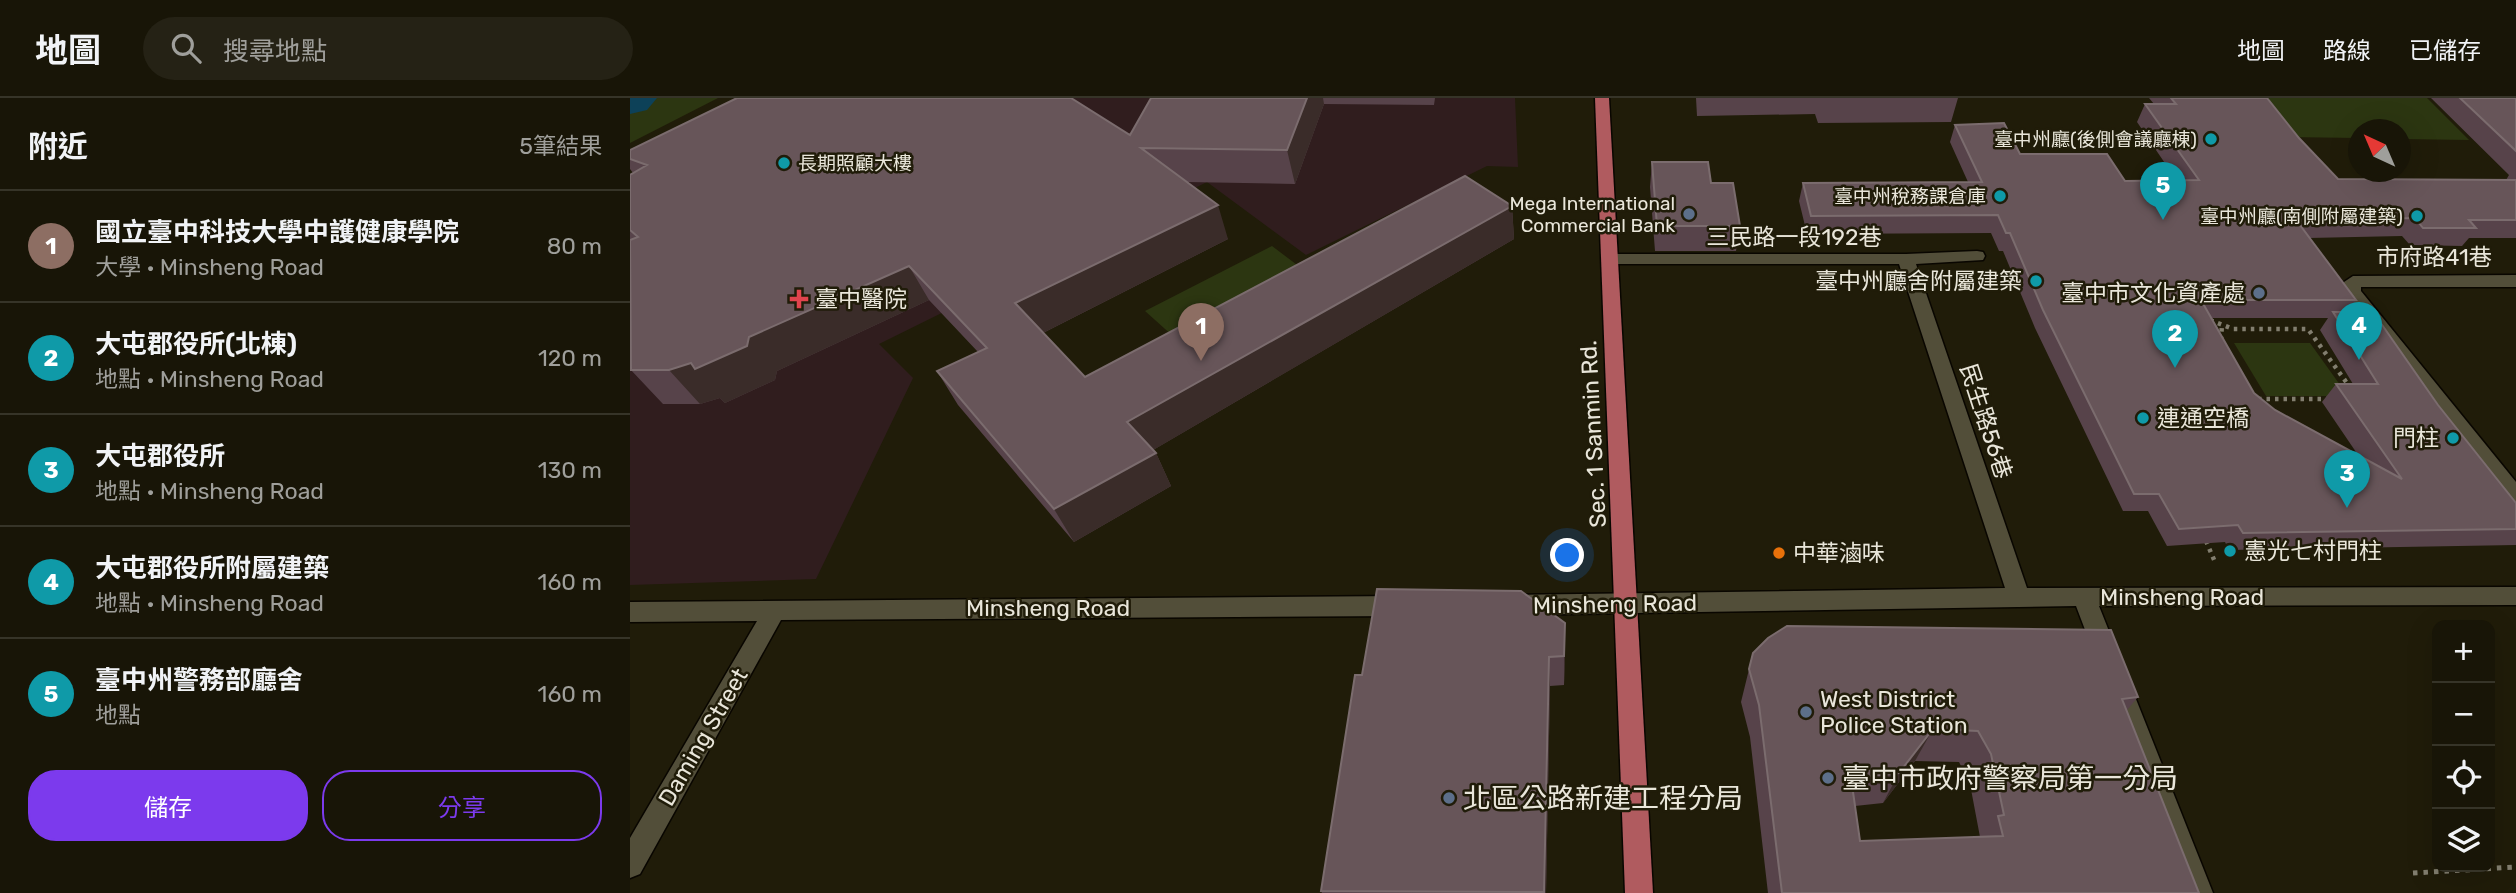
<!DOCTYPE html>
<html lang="zh-TW">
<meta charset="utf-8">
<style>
:root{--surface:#181507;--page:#252215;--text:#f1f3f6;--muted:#9f9f9b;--line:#363428;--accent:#7c3aed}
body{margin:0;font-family:Rubik,"Noto Sans TC",sans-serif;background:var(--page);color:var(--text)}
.controls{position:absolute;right:21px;bottom:21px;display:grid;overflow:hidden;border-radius:14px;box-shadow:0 7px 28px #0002}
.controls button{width:63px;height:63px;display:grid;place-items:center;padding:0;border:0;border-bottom:2px solid var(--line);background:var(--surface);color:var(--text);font:35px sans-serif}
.compass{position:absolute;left:1718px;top:21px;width:63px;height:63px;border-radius:50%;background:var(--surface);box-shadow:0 7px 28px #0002;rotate:316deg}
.you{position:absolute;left:938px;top:458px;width:24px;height:24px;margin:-18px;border:5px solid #fff;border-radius:50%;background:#1a73e8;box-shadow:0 0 0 10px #1a73e833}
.badge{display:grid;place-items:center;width:46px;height:46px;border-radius:50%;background:var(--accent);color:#fff;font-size:23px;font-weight:700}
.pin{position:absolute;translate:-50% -58px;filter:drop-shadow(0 2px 4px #0008)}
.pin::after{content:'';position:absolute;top:37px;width:24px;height:21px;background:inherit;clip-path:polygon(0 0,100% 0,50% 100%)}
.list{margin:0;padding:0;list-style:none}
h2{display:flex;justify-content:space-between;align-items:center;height:91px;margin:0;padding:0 28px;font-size:30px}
h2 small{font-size:23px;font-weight:400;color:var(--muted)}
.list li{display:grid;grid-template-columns:46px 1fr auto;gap:21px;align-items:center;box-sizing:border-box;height:112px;padding:0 28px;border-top:2px solid var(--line)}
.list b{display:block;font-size:26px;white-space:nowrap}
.list p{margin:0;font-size:23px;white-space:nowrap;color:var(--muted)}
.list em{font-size:23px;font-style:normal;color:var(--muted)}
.actions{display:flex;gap:14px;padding:21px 28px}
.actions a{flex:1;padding:16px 0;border:2px solid var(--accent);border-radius:28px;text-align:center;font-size:24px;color:var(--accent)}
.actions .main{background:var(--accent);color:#fff}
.icon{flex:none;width:38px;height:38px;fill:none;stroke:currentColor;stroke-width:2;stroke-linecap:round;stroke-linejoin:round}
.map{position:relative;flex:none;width:1886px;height:795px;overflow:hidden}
header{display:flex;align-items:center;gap:42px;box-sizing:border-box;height:98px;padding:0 35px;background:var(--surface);border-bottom:2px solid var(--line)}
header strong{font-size:33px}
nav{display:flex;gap:38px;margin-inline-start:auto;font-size:24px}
.search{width:490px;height:63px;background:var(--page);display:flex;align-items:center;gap:18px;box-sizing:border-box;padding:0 24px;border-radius:38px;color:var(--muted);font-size:26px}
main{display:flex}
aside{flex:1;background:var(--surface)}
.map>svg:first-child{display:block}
</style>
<header>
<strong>地圖</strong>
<div class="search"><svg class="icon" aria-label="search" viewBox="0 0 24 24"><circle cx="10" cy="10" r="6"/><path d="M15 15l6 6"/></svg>搜尋地點</div>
<nav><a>地圖</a><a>路線</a><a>已儲存</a></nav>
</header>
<main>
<aside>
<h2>附近<small>5筆結果</small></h2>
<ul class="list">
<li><span class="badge" style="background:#8d6e63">1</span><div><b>國立臺中科技大學中護健康學院</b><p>大學 · Minsheng Road</p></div><em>80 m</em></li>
<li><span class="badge" style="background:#0f9aa8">2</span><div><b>大屯郡役所(北棟)</b><p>地點 · Minsheng Road</p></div><em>120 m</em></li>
<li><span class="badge" style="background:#0f9aa8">3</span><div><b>大屯郡役所</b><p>地點 · Minsheng Road</p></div><em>130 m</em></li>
<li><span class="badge" style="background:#0f9aa8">4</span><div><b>大屯郡役所附屬建築</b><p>地點 · Minsheng Road</p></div><em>160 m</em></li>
<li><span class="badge" style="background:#0f9aa8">5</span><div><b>臺中州警務部廳舍</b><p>地點</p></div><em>160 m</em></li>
</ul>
<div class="actions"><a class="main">儲存</a><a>分享</a></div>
</aside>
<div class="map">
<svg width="1886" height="795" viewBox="0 0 1886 795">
<rect width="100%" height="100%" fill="#201c09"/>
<!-- medical -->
<path fill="#301d1e" d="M166,0H885L888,69L857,68L676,157L577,84L249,246L283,280L186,481L0,487V83Z"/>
<!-- green -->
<path fill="#2c3611" d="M0,0H88L0,45Z
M1618,0H1797L1839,42L1771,41L1770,32H1728V40L1649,39Z
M642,148L683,179L554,248L515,213Z
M1604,245H1680L1718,298H1636Z"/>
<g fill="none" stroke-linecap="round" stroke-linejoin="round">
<!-- river -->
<path fill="#0d4158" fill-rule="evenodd" d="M0,0H27L17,12L0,16Z"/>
<defs>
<path id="minor" d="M1347,153L1353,154L1355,158L1353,162L1286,166L1397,490L1886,489V507L1469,508L1583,795H1555L1446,508L884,517L876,514L873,507L876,500L884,497L1375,490L1269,166H981L973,161L981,156H1276Z
M1886,177V189H1731V193L1886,384V407L1879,405L1713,194L1714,184L1723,178Z
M771,498L779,501L782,508L779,515L771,518L151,522L10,776L0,780V740L127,523L0,524V504Z"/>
<path id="major" d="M965,0H979L1023,795H995Z"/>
</defs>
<!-- minor casing -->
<use href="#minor" stroke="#090600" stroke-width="3"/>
<!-- major casing -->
<use href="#major" stroke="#090600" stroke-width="3"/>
<!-- path-far1 -->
<path stroke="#827e6f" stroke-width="4.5" stroke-dasharray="3.5 5" stroke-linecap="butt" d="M1580,222L1603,231H1678L1719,288
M1591,242L1592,226
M1628,301H1700
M1576,443L1585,464"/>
<!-- path -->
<path stroke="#827e6f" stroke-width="5" stroke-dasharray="4.5 6" stroke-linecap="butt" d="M1783,775L1886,769"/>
<!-- minor -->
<use href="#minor" fill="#524e39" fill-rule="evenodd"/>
<!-- major -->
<use href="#major" fill="#b05b5f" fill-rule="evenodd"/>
</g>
<!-- wall -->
<path fill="#57434a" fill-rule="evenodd" d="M521,0H805L804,7L694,6L665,86L557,84L598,141L413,235L455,279L882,108L884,141L523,352L526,355L541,388L444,444L328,307L307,273L348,254L299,202L147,273L145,282L95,305L90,300L70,306H33L0,271V77L3,75L0,71V52L500,37Z
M1066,0H1328L1321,24L1188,25L1185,16L1067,18Z
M1519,0H1637L1669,40L1708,81L1876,82L1879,77L1801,0H1886V140H1839L1832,148L1780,147L1772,138L1679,140L1726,202L1717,214L1808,307L1886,405V447L1599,452L1595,444L1537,448L1518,413H1493L1405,230L1373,153H1369L1361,135L1177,136L1169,103L1173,85L1338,84L1320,44L1325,27L1390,56L1495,83H1547L1507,24L1515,6H1524ZM1582,220H1698L1690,232L1723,286H1706L1692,304L1728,357L1645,312L1624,295Z
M1022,64L1081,85L1110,128L1106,153H1025L1020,89Z
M935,555L934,587L920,588L916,795H692L691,793L732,577Z
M1123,555L1508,599L1497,612L1569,795H1138L1120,639L1111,604ZM1285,663L1329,664L1340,686L1350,739L1230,743L1225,708L1253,705Z"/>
<!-- shaded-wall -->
<path fill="#3a2c29" d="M677,0H693L694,6L665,86L657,52Z
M588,107L598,141L403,240L385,205Z
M882,108L884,141L513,358L497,324Z
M279,168L299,202L147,273L145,282L95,305L90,300L70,306L39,272L119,239Z
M526,355L541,388L444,444L424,411Z
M935,525V555L934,587V558Z
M919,559L920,588L916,795H914Z
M1303,631L1285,663L1253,705L1269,675Z"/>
<!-- building -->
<path fill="#675559" stroke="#7b6c6e" stroke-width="2" fill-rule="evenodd" d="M107,0H441L500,37L521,0H677L657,52L511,50L588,107L385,205L455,279L835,78L882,108L497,324L526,355L424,411L307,273L357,250L279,168L119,239L117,248L65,271L61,265L39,272H1L0,142L8,139L0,132V77L17,67L0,61V52Z
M1541,0H1637L1669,40L1708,81L1886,82V122H1839L1846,130H1793L1785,120L1667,123L1726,202H1571L1624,295L1645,312L1772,381L1706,286H1748L1703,214H1743L1808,307L1886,405V431L1613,435L1608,427L1549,431L1529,396H1504L1413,212L1380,135H1376L1368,117L1181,118L1173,85L1352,84L1325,27L1374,25L1390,56H1477L1495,83L1569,82L1515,6H1546Z
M1830,0H1886V53Z
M1022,64H1078L1081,85H1103L1110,128H1027Z
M747,491L891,493L935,525L934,558L919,559L914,794L691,793L725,577H732Z
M1157,528L1481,532L1508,599L1492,601L1569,795H1152L1129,607L1119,571L1123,555L1138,540ZM1303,631L1348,633L1361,656L1374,717L1368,718L1373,738L1230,743L1221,680L1269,675Z"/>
<!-- markers -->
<g fill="#0f9aa8" stroke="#201c09" stroke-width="2.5">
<circle cx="1581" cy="41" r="7"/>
<circle cx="154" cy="65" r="7"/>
<circle cx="1370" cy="98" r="7"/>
<circle cx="1787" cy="118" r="7"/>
<circle cx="1406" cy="183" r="7"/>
<circle cx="1513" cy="320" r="7"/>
<circle cx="1823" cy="340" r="7"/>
<circle cx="1600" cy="453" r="7"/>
</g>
<g fill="#5c6f8a" stroke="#201c09" stroke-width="2.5">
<circle cx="1059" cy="116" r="7"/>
<circle cx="1629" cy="195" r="7"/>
<circle cx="1176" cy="614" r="7"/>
<circle cx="1198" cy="680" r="7"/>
<circle cx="819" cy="700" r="7"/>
</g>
<path fill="#e0444e" stroke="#201c09" stroke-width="2.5" d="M165.5 190.5h7v7h7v7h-7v7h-7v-7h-7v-7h7z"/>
<circle fill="#e8710a" stroke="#201c09" stroke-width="2.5" cx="1149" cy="455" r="7"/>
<g text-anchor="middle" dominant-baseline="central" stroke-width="5" stroke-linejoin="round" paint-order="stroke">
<!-- far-poi labels -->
<g font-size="19" fill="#e9e6da" stroke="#201c09" text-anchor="end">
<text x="1567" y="41">臺中州廳(後側會議廳棟)</text>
<text x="168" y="65" text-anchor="start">長期照顧大樓</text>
<text x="1356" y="98">臺中州稅務課倉庫</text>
<text x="1045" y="105">Mega International<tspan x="1045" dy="22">Commercial Bank</tspan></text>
<text x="1773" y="118">臺中州廳(南側附屬建築)</text>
</g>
<!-- street labels -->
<g font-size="23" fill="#e9e6da" stroke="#201c09">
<text x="1164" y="139">三民路一段192巷</text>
<text x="1804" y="159">市府路41巷</text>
<text transform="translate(1356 323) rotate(72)">民生路56巷</text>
<text transform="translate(963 336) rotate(-93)">Sec. 1 Sanmin Rd.</text>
<text x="1552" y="499">Minsheng Road</text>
<text transform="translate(985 506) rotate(-1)">Minsheng Road</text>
<text x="418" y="510">Minsheng Road</text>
<text transform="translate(73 639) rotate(-60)">Daming Street</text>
</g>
<!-- poi labels -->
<g font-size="23" fill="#e9e6da" stroke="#201c09" text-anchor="start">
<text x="1392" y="183" text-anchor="end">臺中州廳舍附屬建築</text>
<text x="1615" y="195" text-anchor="end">臺中市文化資產處</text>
<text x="185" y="201">臺中醫院</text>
<text x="1527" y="320">連通空橋</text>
<text x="1809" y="340" text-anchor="end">門柱</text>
<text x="1614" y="453">憲光七村門柱</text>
<text x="1163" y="455">中華滷味</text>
<text x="1190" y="601">West District<tspan x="1190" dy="26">Police Station</tspan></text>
</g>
<!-- near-poi labels -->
<g font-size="28" fill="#e9e6da" stroke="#201c09" text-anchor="start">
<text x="1212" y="680">臺中市政府警察局第一分局</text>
<text x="833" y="700">北區公路新建工程分局</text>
</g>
</g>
</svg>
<div class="controls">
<button>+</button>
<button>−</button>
<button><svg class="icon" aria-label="locate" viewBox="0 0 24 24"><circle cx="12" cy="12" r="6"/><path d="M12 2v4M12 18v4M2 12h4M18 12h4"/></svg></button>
<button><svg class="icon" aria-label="layers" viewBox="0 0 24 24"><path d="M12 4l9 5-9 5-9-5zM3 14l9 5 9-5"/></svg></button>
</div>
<svg class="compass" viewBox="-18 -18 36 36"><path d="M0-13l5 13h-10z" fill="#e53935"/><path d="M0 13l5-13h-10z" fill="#9f9f9b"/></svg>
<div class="you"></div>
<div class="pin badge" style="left:571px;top:263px;background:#8d6e63">1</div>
<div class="pin badge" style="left:1545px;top:270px;background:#0f9aa8">2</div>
<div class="pin badge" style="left:1717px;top:410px;background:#0f9aa8">3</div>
<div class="pin badge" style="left:1729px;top:262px;background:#0f9aa8">4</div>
<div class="pin badge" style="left:1533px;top:122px;background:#0f9aa8">5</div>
</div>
</main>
